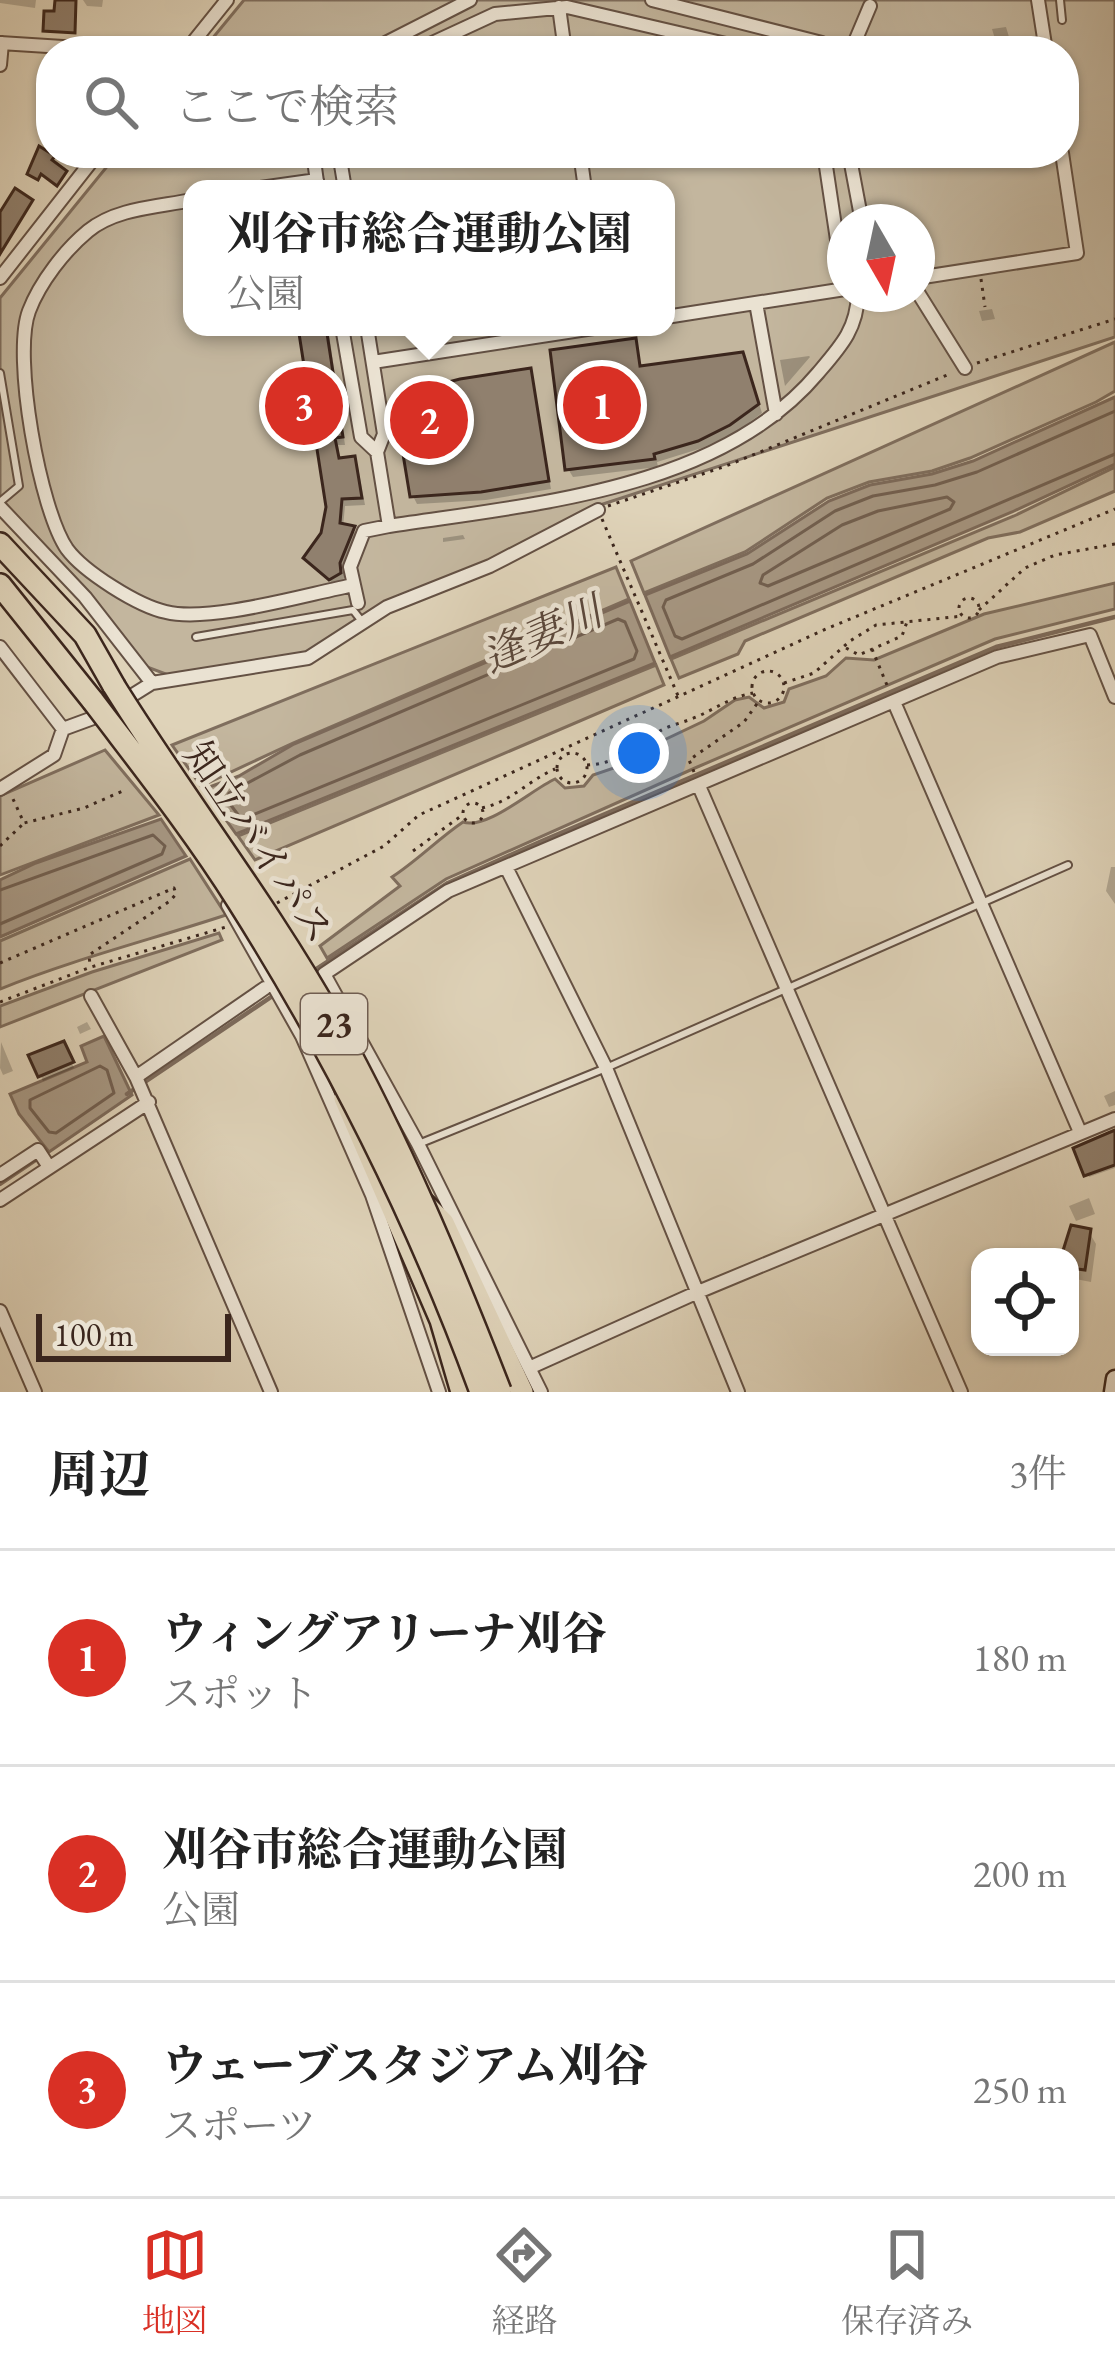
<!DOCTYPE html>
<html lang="ja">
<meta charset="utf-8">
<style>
:root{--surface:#fff;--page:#f2f2f2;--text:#222;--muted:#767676;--line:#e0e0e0;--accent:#d93025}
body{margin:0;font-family:"EB Garamond","Noto Serif JP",serif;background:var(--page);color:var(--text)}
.controls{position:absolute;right:36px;bottom:36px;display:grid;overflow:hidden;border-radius:24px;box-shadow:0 3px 9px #0004}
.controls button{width:108px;height:108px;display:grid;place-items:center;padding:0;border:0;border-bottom:3px solid var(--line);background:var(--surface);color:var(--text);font:60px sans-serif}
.compass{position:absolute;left:827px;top:204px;width:108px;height:108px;border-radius:50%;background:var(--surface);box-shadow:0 3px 9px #0004;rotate:171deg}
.scale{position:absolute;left:36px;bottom:30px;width:195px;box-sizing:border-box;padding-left:12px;border:6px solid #3b261d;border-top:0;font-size:33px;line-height:42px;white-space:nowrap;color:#3b261d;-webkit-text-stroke:9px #eae2d2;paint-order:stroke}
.you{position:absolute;left:639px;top:753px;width:42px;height:42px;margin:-30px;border:9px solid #fff;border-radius:50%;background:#1a73e8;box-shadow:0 0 0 18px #1a73e833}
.badge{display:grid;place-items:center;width:78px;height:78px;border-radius:50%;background:var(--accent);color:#fff;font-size:39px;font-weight:700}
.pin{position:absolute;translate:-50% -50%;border:6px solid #fff;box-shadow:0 3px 12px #0006}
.popup{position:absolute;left:183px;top:180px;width:492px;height:156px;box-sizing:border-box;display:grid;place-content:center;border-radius:24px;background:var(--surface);filter:drop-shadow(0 3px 9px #0005);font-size:39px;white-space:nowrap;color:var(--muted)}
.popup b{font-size:45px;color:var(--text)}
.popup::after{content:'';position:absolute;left:50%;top:100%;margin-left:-24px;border:24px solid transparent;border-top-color:var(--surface)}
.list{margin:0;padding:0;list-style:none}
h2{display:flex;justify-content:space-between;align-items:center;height:156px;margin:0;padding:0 48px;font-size:51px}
h2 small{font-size:39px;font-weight:400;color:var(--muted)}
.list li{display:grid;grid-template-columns:78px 1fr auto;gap:36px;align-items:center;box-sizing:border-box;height:216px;padding:0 48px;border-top:3px solid var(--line)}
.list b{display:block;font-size:45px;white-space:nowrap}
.list p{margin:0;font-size:39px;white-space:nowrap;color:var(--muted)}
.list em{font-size:39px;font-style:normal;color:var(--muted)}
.icon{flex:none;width:66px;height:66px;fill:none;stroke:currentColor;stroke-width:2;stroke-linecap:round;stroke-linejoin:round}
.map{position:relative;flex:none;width:1115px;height:1392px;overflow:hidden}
.search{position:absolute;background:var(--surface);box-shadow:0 3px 9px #0004;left:36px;right:36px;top:36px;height:132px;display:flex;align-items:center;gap:30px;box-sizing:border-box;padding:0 42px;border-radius:48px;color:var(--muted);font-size:45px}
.sheet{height:804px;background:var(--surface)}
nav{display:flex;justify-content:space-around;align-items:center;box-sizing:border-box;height:168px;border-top:3px solid var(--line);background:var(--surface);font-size:33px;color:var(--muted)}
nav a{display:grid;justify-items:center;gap:6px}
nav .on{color:var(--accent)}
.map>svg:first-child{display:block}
</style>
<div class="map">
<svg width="1115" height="1392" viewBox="0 0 1115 1392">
<rect width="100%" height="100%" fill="#dfd3b9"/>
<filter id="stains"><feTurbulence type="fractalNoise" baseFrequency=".00167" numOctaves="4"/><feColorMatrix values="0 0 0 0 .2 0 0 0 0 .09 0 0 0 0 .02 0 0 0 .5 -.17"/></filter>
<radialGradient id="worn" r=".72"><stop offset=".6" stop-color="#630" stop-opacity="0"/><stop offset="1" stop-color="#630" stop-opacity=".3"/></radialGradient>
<!-- green -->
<path fill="#c3b69e" stroke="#7f6e5e" stroke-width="3" fill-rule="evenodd" d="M244,0H1115V337L597,506L308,652L171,676L147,667L0,502V298L118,153H1064V51H202ZM192,189H666V327H192ZM845,222H917V294H845Z
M1115,342V391L1096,402L970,458L932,471L869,482L827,498L745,552L644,593L631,561Z
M1115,467V491L1020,532L988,538L745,641L738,654L679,678L671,659L1014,516Z
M616,567L629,599L293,743L201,786L172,745Z
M1115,583V609L995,639L695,768L446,879L327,958L320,946L400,886L392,877C418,860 438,839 463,822C487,830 531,790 555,779L565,788L584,786L593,775L620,766L643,750L704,721L735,700L749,697L764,708L784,702L789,689L826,676L846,658L874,660L984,614Z
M656,665L664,685L255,860L238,836Z
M105,750L159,815L0,875V796Z
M190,859L226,915C150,940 74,959 0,989V941Z
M219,933L222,940L0,1027V1006L92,972Z"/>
<!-- water -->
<path fill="#a79884" stroke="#7c6a5b" stroke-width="3" d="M1115,397V464L1012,512L670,657L645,595L747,554L829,501L870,485L932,474L973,461Z
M630,601L655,663L236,834L204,789L239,776L294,744Z
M161,819L186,856L0,937V880L36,863Z
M104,1036L132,1095L49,1152L19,1114L10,1094L87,1062L81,1046Z"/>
<!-- shadow -->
<path fill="#0003" d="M0,0H36L35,8L0,3Z
M83,0H103L102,7L87,6Z
M1006,27L1009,37L995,39L992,29Z
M992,309L995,319L982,321L979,311Z
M298,327H328L345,445H338L340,461L353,459L358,467L365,505L345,506L343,527L353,529L357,536L343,581L335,586L307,558L324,534L329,507Z
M634,341L642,369L746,363L762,413L735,433L702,448L657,462L658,467L573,477L568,469Z
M809,356L810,357L785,386L780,360Z
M529,371L551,489L486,500L417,504L413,496L419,440L408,441L403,433Z
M463,535L465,539L443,542V538Z
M1111,867H1115V904L1106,891Z
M87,1022L91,1029L80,1034L77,1027Z
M1,1042L13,1071L3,1075L0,1068Z
M63,1045L74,1068L43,1081L32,1057Z
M1115,1091V1105L1109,1107L1104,1096Z
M1115,1134V1168L1089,1177L1077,1149Z
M1089,1198L1095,1214L1076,1221L1069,1206Z
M1089,1232L1096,1244L1091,1282L1070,1278V1257H1064Z"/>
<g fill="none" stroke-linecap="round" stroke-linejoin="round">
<!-- shore -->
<path stroke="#715f50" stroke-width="3" d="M1115,411L977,472L935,485L873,496L835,511L753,564L666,600L663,607L675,636L682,639L1115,454
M947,497L954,502L950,509L768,586L760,583L763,575L842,525L878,511Z
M618,619L625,622L637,651L634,659L245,818L239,816L227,800L229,793L300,755Z
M0,890L153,835L165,846L162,854L0,924
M100,1066L107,1070L114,1093L56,1133L49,1132L30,1108V1100Z"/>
<!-- stream -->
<path stroke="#7c6a5b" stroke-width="4.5" d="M312,972L448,883L542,841L996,647L1115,617
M127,1094L277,993
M0,1184L40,1157"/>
</g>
<!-- building -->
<path fill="#90806e" stroke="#3b261d" stroke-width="3" d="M55,0H76L75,33L43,31L44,11H54Z
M39,146L55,156L52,160L67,171L57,186L41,174L38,180L27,174Z
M15,188L33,200L0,254V212Z
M298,327H326L343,437L335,438L339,458L355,456L362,498L342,499L340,523L355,526L340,563L341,573L329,580L303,558L321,533L326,507Z
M636,338L640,366L743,352L759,404L730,425L698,441L654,454L655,459L565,470L550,350Z
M531,368L549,481L481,492L410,497L402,448L417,446L416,433L400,434L394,396L460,379Z
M64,1041L74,1062L38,1077L28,1055Z
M1115,1130V1165L1084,1176L1073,1148Z
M1071,1225L1091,1229L1085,1270L1070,1268V1257H1061Z"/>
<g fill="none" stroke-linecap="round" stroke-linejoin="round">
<defs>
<path id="lane" d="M1060,0L1062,20
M0,373L19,486L0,502
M196,637L353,610L364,624
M421,1143L606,1068L1068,865"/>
<path id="street" d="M652,0L822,43L826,51
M1038,0L1046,51
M559,7L565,51
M0,43L126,51
M186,51L227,0
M370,51L470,0
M415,51L495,14L567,7L756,51
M851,51L870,6
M1010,51L1045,45
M0,65L2,43
M313,153L318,189
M339,153L345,189
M580,153L585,189
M824,153L839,253L845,257
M849,153L862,222
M253,189L317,180
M192,200C158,207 116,208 88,231C65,250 40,282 29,311C12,356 40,510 67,549C84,572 138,606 166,612C210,623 307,594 354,585
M0,278L98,153
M917,278L1077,253L1062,153
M917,291L965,368
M756,303L776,414
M666,317L845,289
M342,327L361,437L377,452
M373,362L600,327
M0,507L85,597L152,683
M389,526C531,504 719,491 818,373C841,346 857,329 858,294
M358,603L350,567L364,531L389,526L377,452L384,434L367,327
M0,647L63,729
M128,698L152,683L308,658L387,607L490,566L598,510
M894,702L1080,1132
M63,729L93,718
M699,786L961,1392
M0,789L54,755L63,729
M506,867L606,1068L738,1392
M228,905L302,1036L372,1195L439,1392
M91,996L136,1077L265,988
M136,1077L271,1392
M0,1175L38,1150L49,1167
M0,1200L149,1102
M0,1311L35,1392
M529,1368L698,1292L1115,1119
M541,1392L418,1144L324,974L448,891L997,657L1090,635L1115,697"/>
<path id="secondary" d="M1113,1392L1115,1379"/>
<path id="highway" d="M0,544L85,635L114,686
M0,585L93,701
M345,1098L441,1320L462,1392
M423,1203L443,1223L522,1392"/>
</defs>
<!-- lane casing -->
<use href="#lane" stroke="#645144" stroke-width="10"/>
<!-- street casing -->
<use href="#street" stroke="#645144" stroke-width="16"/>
<!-- secondary casing -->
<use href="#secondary" stroke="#3b261d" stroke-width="21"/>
<!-- highway casing -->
<use href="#highway" stroke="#3b261d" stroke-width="26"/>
<!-- path -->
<path stroke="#3b261d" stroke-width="3" stroke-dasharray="3 6" stroke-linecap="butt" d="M981,279L985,307
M977,363L1115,319
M608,506L726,466L952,373
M602,519L679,698
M959 608a10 10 0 1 1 20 0a10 10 0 1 1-20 0Z
M979,610L1025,568L1055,555L1115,544
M846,648L859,655L902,636L908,619
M872,649L889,690
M752 687a16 16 0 1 1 32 0a16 16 0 1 1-32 0Z
M784,683L814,673L850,641L876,625L963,616
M557 768a15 15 0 1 1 30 0a15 15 0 1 1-30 0Z
M587,765C616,764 632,749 655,734C666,726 679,724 691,719C713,711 729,697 753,693
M694,772L689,760L744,722L759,701
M13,799L24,823L84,808L125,790
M463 813a10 10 0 1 1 20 0a10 10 0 1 1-20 0Z
M482,808C511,802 529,780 555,769
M0,846L23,824
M413,851L461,816
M277,903L384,846L419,815L826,629L1115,509
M0,963L174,888L176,894L170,901L89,955L90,965
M0,1002L91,967L226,927"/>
<!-- lane -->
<use href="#lane" stroke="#eae2d2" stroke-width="6"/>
<!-- street -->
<use href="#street" stroke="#eae2d2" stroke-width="12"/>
<!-- secondary -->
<use href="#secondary" stroke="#eae2d2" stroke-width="16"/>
<!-- highway -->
<use href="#highway" stroke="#dfd3b9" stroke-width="21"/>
<defs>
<path id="highway-bridge" d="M114,686C185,800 268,906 334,1024C399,1142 451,1265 500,1391
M93,701C143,767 194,831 238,901C336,1056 418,1219 481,1392"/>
</defs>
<!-- highway-bridge casing -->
<use href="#highway-bridge" stroke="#3b261d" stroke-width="26" stroke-linecap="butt"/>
<!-- highway-bridge -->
<use href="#highway-bridge" stroke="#dfd3b9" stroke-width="21"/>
</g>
<g text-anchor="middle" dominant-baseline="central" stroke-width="9" stroke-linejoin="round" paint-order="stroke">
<!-- shield labels -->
<rect fill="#eae2d2" stroke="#705e53" stroke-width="3" x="301" y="994" width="66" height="60" rx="9"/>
<g font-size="36" font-weight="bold" fill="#3b261d">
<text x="334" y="1024">23</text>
</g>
<!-- street labels -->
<g font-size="39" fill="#3b261d" stroke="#eae2d2">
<text transform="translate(259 842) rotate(56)">知立バイパス</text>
</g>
<!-- water labels -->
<g font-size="42" font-style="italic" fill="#5b483c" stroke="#eae2d2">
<text transform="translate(542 634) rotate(-24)">逢妻川</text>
</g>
</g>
<rect width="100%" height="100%" filter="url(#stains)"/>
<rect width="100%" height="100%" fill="url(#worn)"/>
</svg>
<div class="controls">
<button><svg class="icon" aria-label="locate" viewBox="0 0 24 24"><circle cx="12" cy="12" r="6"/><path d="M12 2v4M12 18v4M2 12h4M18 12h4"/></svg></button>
</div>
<svg class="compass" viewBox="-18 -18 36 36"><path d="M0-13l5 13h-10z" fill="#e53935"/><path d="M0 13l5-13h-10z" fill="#767676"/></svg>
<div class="scale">100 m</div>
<div class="you"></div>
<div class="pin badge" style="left:602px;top:405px">1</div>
<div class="pin badge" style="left:429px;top:420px">2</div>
<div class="popup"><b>刈谷市総合運動公園</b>公園</div>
<div class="pin badge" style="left:304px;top:406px">3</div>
<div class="search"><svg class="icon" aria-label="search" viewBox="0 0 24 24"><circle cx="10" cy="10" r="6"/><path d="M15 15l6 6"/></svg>ここで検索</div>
</div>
<section class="sheet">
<h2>周辺<small>3件</small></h2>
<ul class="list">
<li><span class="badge">1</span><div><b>ウィングアリーナ刈谷</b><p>スポット</p></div><em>180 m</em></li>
<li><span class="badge">2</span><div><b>刈谷市総合運動公園</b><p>公園</p></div><em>200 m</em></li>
<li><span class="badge">3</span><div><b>ウェーブスタジアム刈谷</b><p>スポーツ</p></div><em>250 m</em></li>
</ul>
</section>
<nav>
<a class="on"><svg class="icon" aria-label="map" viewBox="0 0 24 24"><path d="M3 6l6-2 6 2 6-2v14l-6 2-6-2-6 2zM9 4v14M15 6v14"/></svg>地図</a>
<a><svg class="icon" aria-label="directions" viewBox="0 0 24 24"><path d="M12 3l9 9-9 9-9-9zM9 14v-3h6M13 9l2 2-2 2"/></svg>経路</a>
<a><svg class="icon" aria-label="saved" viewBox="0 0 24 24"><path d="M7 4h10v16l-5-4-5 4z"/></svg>保存済み</a>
</nav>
